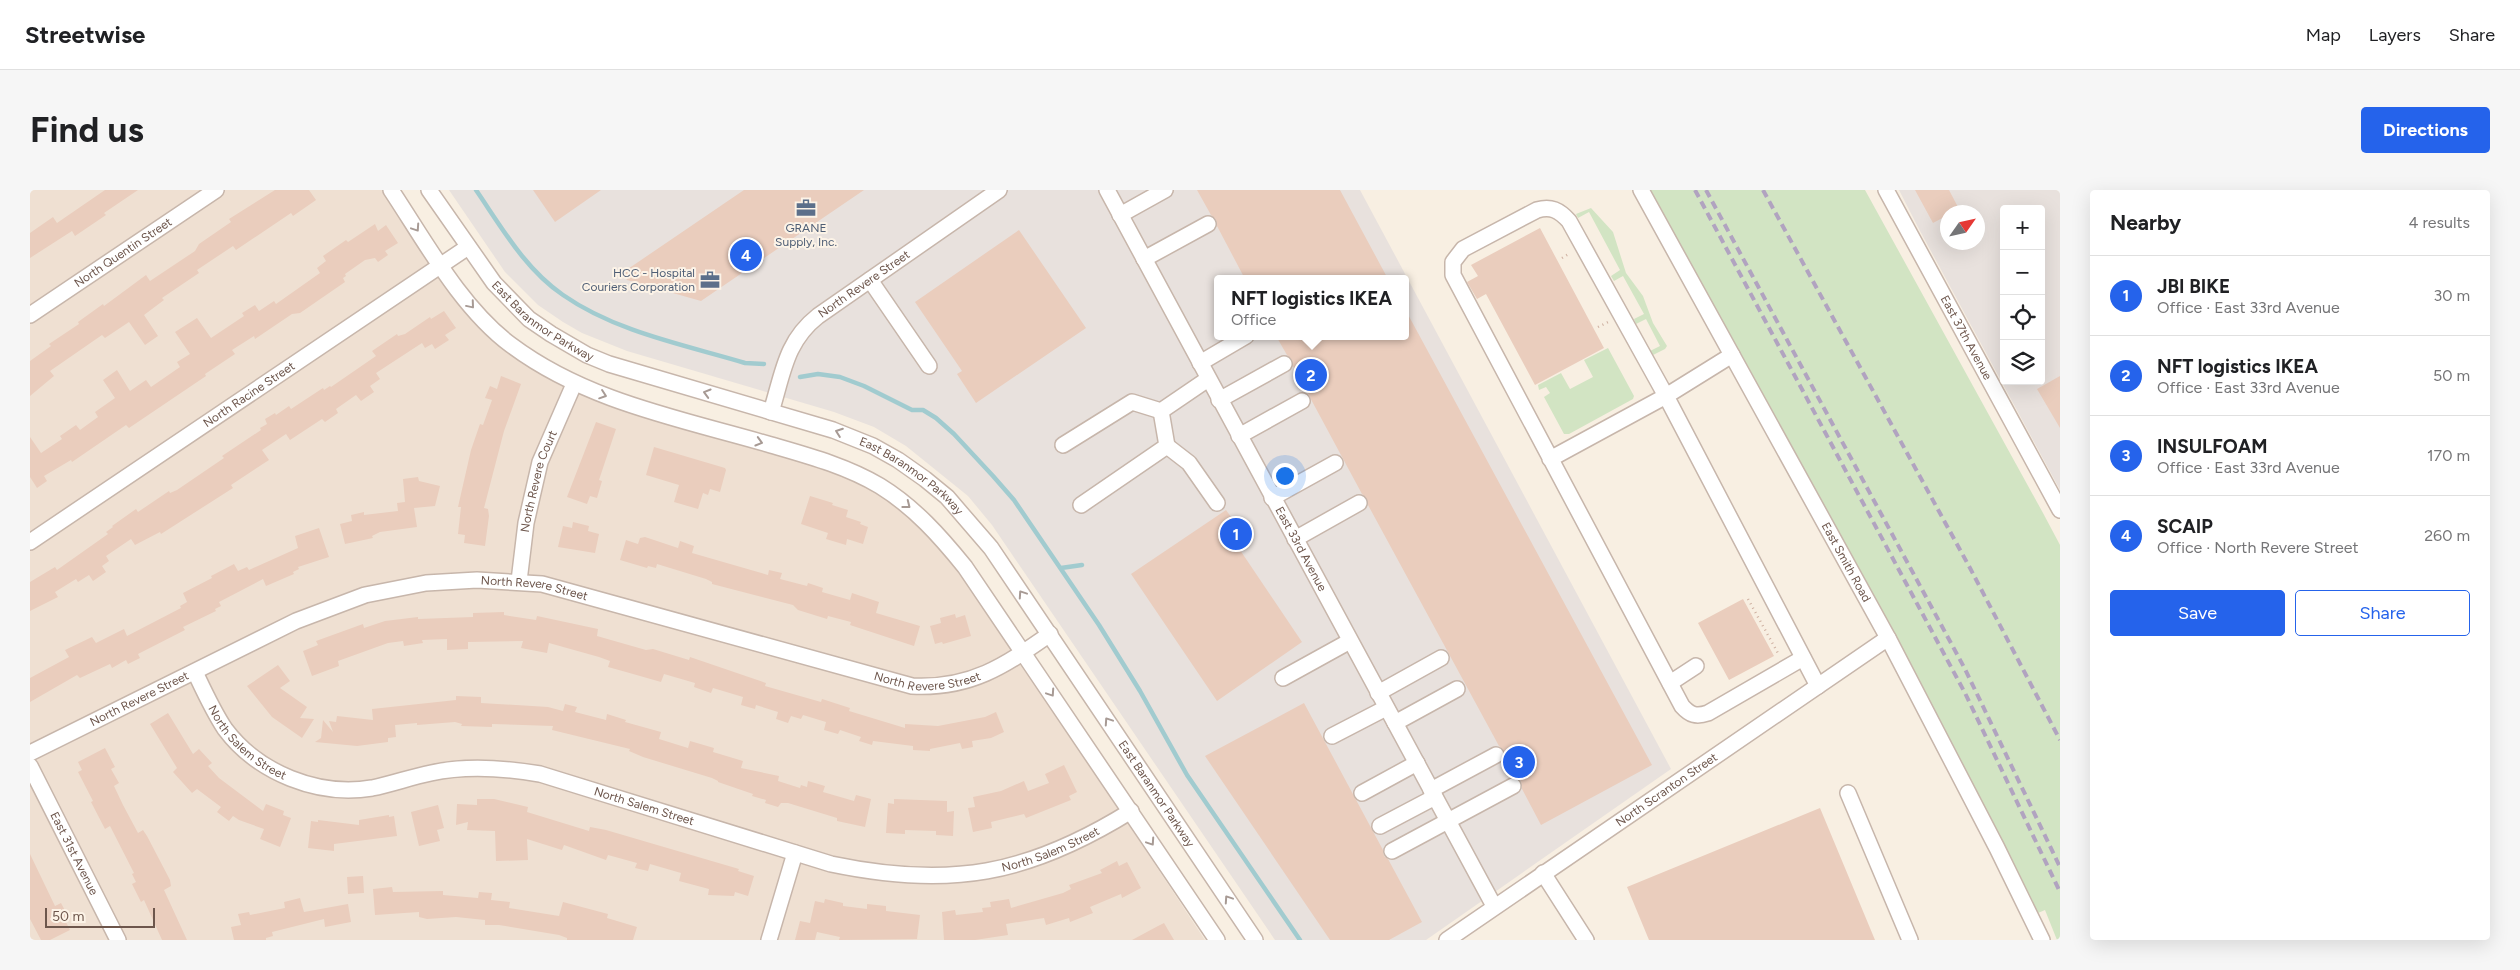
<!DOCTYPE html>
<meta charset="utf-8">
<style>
:root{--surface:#fff;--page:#f6f6f6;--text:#202124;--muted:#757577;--line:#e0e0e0;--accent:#2563eb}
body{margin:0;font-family:Figtree,sans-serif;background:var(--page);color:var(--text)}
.controls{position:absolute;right:15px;top:15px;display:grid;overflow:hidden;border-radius:5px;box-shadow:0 5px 20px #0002}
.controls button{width:45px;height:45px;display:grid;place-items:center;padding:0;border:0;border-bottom:1px solid var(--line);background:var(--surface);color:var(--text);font:25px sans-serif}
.compass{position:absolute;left:1910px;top:15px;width:45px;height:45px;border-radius:50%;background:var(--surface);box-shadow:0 5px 20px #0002;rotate:56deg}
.scale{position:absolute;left:15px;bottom:12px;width:110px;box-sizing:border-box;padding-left:5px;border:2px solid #6d564c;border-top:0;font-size:14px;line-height:18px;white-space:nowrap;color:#6d564c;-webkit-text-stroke:4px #fcf3e7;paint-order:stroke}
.you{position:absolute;left:1254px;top:285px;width:18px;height:18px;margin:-12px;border:4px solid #fff;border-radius:50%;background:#1a73e8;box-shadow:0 0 0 8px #1a73e833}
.badge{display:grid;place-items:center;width:32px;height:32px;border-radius:50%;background:var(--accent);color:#fff;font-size:16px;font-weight:700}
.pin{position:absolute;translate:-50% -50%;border:2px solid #fff;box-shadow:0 1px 5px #0006}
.popup{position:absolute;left:1184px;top:85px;width:195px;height:65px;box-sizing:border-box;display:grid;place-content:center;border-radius:5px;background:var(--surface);filter:drop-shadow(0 1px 4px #0005);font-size:16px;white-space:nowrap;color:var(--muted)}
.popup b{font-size:19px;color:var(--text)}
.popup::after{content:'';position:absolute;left:50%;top:100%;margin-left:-10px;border:10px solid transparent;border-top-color:var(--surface)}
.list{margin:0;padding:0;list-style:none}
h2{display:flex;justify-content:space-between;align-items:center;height:65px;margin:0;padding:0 20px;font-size:21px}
h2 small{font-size:16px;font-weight:400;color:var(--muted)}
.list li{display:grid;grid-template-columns:32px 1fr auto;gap:15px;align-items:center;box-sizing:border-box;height:80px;padding:0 20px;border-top:1px solid var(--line)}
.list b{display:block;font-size:19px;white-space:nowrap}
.list p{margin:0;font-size:16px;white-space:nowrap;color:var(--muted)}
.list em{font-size:16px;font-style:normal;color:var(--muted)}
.actions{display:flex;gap:10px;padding:15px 20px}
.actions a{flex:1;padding:11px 0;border:1px solid var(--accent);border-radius:5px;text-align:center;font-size:18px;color:var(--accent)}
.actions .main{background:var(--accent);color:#fff}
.icon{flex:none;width:28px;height:28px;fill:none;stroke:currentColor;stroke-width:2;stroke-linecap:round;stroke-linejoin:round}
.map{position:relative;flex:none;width:2030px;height:750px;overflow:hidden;border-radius:5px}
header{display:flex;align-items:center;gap:30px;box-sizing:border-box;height:70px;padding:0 25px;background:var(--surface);border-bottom:1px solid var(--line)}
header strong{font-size:24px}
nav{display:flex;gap:28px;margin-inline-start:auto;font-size:18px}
.intro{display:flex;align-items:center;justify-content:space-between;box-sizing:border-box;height:120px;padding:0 30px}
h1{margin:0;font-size:35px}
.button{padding:12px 22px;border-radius:5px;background:var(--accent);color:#fff;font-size:18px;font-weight:700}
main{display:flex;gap:30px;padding:0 30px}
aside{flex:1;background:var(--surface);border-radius:5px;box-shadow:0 5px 20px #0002}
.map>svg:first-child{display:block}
</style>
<header>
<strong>Streetwise</strong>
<nav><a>Map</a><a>Layers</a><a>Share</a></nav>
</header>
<div class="intro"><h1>Find us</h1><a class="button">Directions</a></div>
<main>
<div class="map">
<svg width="2030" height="750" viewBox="0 0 2030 750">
<rect width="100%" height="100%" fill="#f8efe2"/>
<!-- residential -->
<path fill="#efe0d2" d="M0,0H354L469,153L500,177L539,198L797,278L850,304L873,321L907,353L934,386L1175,750H0Z"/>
<!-- industrial -->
<path fill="#e8e1dd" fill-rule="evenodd" d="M419,0H1330L1641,579L1396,750H1245L962,335L938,306L876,256L844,237L804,222L597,161L552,143L533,132L508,115L475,82ZM1187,89H1375V146H1187Z
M1869,0H2030V300L1889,39ZM1974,19H2011V191H1974ZM1918,22H1948V52H1918Z"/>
<!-- green -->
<path fill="#d2e4c3" d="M1619,0H1835L2013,323L2030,355V750H2027L2015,720L2008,723L1943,594Z
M1561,18L1583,42L1596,83L1613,106L1623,133L1637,156L1635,159L1623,165L1620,161L1630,156L1616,129L1606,134L1604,129L1614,124L1593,86L1584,91L1581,86L1590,80L1559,22L1548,28L1546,24Z
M1578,158L1604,206L1603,209L1539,244H1534L1514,207L1520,203L1516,197L1509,200L1508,195L1531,183L1540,199L1563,187L1554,170Z"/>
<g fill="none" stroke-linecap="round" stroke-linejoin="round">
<!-- stream -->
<path stroke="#a1cbcf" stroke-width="4.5" d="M446,0C472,38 495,79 533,105C586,142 655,155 715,173L734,174
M770,187L788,184L810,187L834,196L882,220H893L906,228L924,244L963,286L984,310L1069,435L1110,501L1157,585L1270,750
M1031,378L1052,375"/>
</g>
<!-- building -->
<path fill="#eacdbd" d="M75,0H108L74,23L76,25L45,46L42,41L0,68V43L23,27L27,33Z
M245,0H279L286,10L263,26L261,23L206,60L203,56L167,80L169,83L132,108L134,110L114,125L128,146L115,155L99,132L75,148L72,145L20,181L24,186L0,206V171L21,156L19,154L49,134L48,132L73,114L74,116L116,85L120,91L165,61L169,54L201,32L199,29Z
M503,0H571L525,32Z
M714,0H834L671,111L597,90L592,83Z
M1167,0H1310L1358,89H1215L1187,36L1186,30L1181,25Z
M1885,0H1919L1929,19L1918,22V25L1903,33Z
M345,34L348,41L356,35L368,53L355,61L358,65L348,72L345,68L335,70L315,84L316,86L313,88L315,92L270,123L262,124L225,149L224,146L202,160L205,164L175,184L176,186L99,238L96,235L42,272L41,270L14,286L17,291L7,298L0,287V247L11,263L32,249L30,246L46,235L50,240L68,227L65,222L85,208L73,190L87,180L100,201L116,190L121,197L150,177L147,172L160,164L145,142L167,128L181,148L214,126L212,123L225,115L229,121L244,111L246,114L290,83L287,78L296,71L293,66L316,50L318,52Z
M1510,38L1574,158L1505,195L1456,104L1447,109L1437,92L1448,86L1441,75Z
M989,40L1056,138L946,213L927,184L932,181L885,112Z
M1375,119L1622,575L1511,635L1492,599L1491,591L1486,587L1475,567L1474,561L1469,556L1338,315L1337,309L1332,304L1263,176L1262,170L1257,165L1246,146H1375Z
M414,121L426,138L415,145L419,150L405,159L402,154L395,158L392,153L346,183L350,189L340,196L344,202L331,211L326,205L306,219L308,223L295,232L292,229L260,250L256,244L232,260L239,270L201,295L203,298L131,344L130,342L105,355L101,349L76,366L79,371L72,376L76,382L63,391L59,385L48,392L46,389L25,402L28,407L0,421V392L25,377L27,380L78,344L76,342L83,337L82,336L106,319L108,322L139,301L140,303L147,300L194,268L192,266L231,240L230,238L237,234L235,229L245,223L246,225L259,216L261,219L293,198L294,200L300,196L301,197L346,166L342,161L367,144L368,146L375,144L400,127L401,129Z
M471,186L491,194L474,241L454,318L458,319L459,326L455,356L434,353L435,345L428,344L431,317H428L441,260L450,234L453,235L462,210L455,208L460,196L467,199Z
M2030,186V238L2007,199Z
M566,232L586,239L569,290L572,291L567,308L560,306L557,314L537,307Z
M624,257L695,278L696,280L690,302L680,299L678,305L673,303L668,319L644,312L649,295L616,285Z
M388,287L389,291L410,296L405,316L384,318L387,337L350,342L342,346L343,348L315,354L310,334L322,331L321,325L334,322V325L368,321L367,313L375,312L373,289Z
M780,306L803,313L802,315L818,320L816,327L831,332L830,334L838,337L833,354L817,349L816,355L796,349L798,343L771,334Z
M1196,320L1220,353L1210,360L1272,452L1187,511L1101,384Z
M543,332L559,336L558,341L569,344L565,363L528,357L533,336L542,338Z
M289,338L299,367L268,377L269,379L263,382L264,384L236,396L233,389L189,412L191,416L185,419L186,421L153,437L155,440L108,464L110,468L98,474L96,470L82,478L80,474L50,488L47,485L0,512V488L39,467L35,460L62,447L66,453L94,439L97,446L151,418L150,416L157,412L153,403L182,388L181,386L204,374L208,381L217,377L219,380L268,358L265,346Z
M615,347L648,358L650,351L664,356L662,363L738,385L739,380L752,383L750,389L777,396L778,393L793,398L792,402L820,410L822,403L849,412L846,423L890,436L884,456L820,435L821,432L798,426L797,429L768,420L763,415L682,394V392L676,389L627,374L626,378L618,376L617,378L590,370L596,350L608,354L610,348Z
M1713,409L1744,466L1699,490L1668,433Z
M474,422V425L506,430L507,426L568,439L567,446L616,460L623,459L659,470L660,467L736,493L735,496L791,512L792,509L820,518L819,521L875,538V534L908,536L955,527L966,522L974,542L961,548L942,551L943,557L932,559L930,553L900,559V561L883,560V556L843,551L842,555L829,551L831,547L810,540L808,544L794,540L796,532L773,525L771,529L761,526L758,533L746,529L748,522L726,515L725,519L711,515L713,507L683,498L681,503L664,497L665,493L634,484L631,492L596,482L578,477L580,471L569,467L519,453L517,463L491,458L493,451L438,452V459L417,460V449L392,450L393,453L374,456L373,451L358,453L308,471L309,476L282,486L273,461L288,455L286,451L333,434L334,438L355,431L388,427V429L443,427V423Z
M925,424L926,428L935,425L941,446L913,454L912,452L905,454L900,436L911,433L910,428Z
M248,475L260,491L250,498L277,517L270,528L284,529L272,548L242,527L217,496Z
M426,506L451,507V513L518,517L533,521L535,514L547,517L545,522L576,530L577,524L596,530L595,532L631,542L629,549L658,558L660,551L684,558L683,562L713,571L711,578L749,586L748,591L770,598L771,595L777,597L778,591L795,596L793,602L824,611L826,605L841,609L835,637L807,631V628L758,613H751L748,617L735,613L736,610L722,606L723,604L688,592V591L682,588L613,567L599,561L600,559L522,540L523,536L462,534V537L431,536L432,534L425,532L387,535V533L365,535L366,547L358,548V552L327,556L285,552L291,548L293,530L303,542L299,531L306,532L307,526L343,530L342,519L426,510Z
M1274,513L1353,660L1354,666L1358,669L1392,732L1359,750H1300L1175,566Z
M138,523L163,564L169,559L182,573L178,576L189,588L233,621L236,614L254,621L253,625L261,628L250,657L230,649L234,639L209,630L203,626L199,631L187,622L191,617L167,599L162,603L143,582L147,578L120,534Z
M75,558L85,577L81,579L89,593L84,596L93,615L108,643L113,640L117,646L140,690L141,696L134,700L157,750H132L114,710L111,712L102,694L106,692L102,684L104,683L80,636L75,639L61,612L63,611L48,582L52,580L48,572Z
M1034,575L1047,602L1039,606L1041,610L996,628L994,624L961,632L962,638L943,642L938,618L945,617L943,607L971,601L994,591L998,601L1019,593L1015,584Z
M447,609H464L498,617L497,622L559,641L560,637L576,640L709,679L708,681L724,686L718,706L705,702L704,706L678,705L679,699L649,691L651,683L620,674L618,681L605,678L607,673L578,665L576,670L534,655L532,660L497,649L498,670L466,671L465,641L437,640L438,632L426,635L427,614L447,615Z
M864,609L917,611V622L924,621L923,646L906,645V641L875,640V644L856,643L858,613L864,614Z
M408,615L414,638L407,640L410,651L389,656L381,622Z
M1790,618L1845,750H1619L1597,697Z
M359,625V627L364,626L367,646L304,654V661L278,658L281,631L288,632V630L329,635V630Z
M0,664L25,716L31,713L40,730L36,732L40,740L20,750H11L0,729Z
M1087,671L1089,676L1097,672L1111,698L1092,708L1091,704L1060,717L1063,723L1040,732L1039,728L1016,735L1014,728L976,734L978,745L945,750H914L912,722L925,720L926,725L953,722L952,718L961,717L960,712L979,709L981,718L1033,703L1041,699L1039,695L1072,683L1070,680Z
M333,686L334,703L318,704L317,687Z
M362,697L363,702L413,701V705L448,708L449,702L462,703L461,710L480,712L479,718L529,726L533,712L578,724L577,728L607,737L603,750H537V748L529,745L469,735H455V730L426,727L397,729L389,727V722L345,725L343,699Z
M270,708L274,722L318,714L321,732L295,737L294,729L242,742L243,746L236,748V750H204L201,737L211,735L208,724L219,722L220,725L255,718L254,712Z
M795,709L813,713V716L837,719V714L856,716V721L890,725L887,749L809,750L810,747L787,742L785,750H765L770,731L780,733L785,711L794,713Z
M1134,733L1144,750H1102L1128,736Z"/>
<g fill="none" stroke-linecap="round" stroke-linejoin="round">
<defs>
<g id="minor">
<path d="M361,0C395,51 431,118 481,155C557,212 652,229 741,255C779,266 816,276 850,296C884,317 910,346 935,377L1187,750"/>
<path id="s1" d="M399,0L464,93L499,129L521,144L557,165L579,174L803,240L843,256L868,270L895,289L917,307L961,358L1225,750"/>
<path id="s2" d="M1077,0L1464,716"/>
<path id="s3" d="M1611,0L1858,448L1967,658L2012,750"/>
<path id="s4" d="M1856,0L2030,320"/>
<path d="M1090,25L1135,0"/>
<path d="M1114,69L1178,34"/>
<path d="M840,90L899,176"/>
<path id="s5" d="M0,125L186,0"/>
<path d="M1702,165L1636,206L1788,496"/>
<path d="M1170,173L1216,146"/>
<path d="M1189,210L1254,174"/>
<path id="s6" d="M741,222C753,184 755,152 788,126L969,0"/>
<path d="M1209,246L1272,211"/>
<path d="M1033,255L1102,212L1131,221L1178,189"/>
<path d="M1137,256L1159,273L1187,313"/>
<path d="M1520,269L1636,206L1539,31C1529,20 1521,16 1507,20L1433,59L1423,72V85L1652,516C1660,525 1666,527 1678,523L1773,468"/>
<path d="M1242,308L1305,273"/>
<path d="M1051,315L1137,256L1131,221"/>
<path d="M1265,349L1329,313"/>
<path id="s7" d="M0,352L438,57"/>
<path id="s8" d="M489,391L496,333L510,272L544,194"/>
<path id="s9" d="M165,482C174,501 183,521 195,539C228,583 288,607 342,598C362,594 381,587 401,583C437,575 474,578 510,584L801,674C920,699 998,685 1101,621"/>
<path d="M1253,488L1320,451"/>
<path d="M1640,493L1666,476"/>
<path d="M1348,503L1411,468"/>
<path d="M1365,533L1427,499"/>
<path d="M1302,546L1356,518"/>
<path id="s10" d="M0,563L266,431L335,405L396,393L447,390L512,394L882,496C941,499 974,476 1020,444"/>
<path id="s11" d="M0,576L88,750"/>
<path d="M1401,600L1466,565"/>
<path d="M1332,603L1387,573"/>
<path d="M1818,603L1880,750"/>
<path d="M1350,636L1405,607"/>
<path d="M1362,661L1483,596"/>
<path d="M1513,683L1556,750"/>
<path d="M739,750L765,663"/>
<path id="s12" d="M1417,750L1858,448"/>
</g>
</defs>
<!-- minor casing -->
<use href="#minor" stroke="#c7b6ab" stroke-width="18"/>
<!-- path -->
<path stroke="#ceb0a1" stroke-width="2.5" stroke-dasharray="1 4" stroke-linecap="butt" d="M1532,68L1540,63
M1568,137L1580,131
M1718,409L1749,465"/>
<!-- minor -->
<use href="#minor" stroke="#fff" stroke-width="15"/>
<!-- rail -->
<path stroke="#b1a3c0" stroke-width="4" stroke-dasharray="8 5" stroke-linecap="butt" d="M1665,0L1935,503L2030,702
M1676,0L1935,479L2030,677
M1733,0L1940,378L2030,550"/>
</g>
<!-- one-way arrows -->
<defs><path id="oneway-chevron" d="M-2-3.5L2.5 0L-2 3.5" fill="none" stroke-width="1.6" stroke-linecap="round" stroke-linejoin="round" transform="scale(1.25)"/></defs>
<g stroke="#a79a94">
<use href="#oneway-chevron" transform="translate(386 38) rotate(56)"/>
<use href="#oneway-chevron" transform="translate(441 115) rotate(50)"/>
<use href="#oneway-chevron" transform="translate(677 203) rotate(-164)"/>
<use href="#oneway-chevron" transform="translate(573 205) rotate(19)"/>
<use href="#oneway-chevron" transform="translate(809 242) rotate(-160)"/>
<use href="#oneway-chevron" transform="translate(729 252) rotate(16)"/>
<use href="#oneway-chevron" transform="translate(877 315) rotate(38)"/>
<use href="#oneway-chevron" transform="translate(992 404) rotate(-124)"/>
<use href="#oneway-chevron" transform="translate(1021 503) rotate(56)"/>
<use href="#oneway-chevron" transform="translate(1078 531) rotate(-124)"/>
<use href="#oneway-chevron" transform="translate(1121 652) rotate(56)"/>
<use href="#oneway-chevron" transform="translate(1198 709) rotate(-124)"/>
</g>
<!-- icons -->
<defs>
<symbol id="office-bare" viewBox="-9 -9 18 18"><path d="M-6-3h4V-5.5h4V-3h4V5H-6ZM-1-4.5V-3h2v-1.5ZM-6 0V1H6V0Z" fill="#5c6f8a" stroke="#fcf3e7" stroke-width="2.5" paint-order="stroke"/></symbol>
</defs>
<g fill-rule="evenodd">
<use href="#office-bare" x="762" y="4" width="28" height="28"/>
<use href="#office-bare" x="666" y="76" width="28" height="28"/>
</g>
<g text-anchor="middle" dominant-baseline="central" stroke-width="4" stroke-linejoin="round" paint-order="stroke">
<!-- service labels -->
<g font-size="12" fill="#4e5e75" stroke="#fcf3e7">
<text x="776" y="38">GRANE<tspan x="776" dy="14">Supply, Inc.</tspan></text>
<text x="665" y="83" text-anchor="end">HCC - Hospital<tspan x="665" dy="14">Couriers Corporation</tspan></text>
</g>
<!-- street labels -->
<g font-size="12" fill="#6d564c" stroke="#fcf3e7">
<text stroke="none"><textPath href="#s5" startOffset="112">North Quentin Street</textPath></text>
<text stroke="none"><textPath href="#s6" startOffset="165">North Revere Street</textPath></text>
<text stroke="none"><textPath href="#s1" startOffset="176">East Baranmor Parkway</textPath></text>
<text stroke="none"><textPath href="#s4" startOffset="168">East 37th Avenue</textPath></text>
<text stroke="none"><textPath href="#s7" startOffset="264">North Racine Street</textPath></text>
<text stroke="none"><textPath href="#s1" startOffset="581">East Baranmor Parkway</textPath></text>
<text stroke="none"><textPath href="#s8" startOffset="102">North Revere Court</textPath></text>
<text stroke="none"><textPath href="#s2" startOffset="408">East 33rd Avenue</textPath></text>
<text stroke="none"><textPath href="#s3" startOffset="425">East Smith Road</textPath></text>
<text stroke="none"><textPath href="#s10" startOffset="542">North Revere Street</textPath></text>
<text stroke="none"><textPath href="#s10" startOffset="948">North Revere Street</textPath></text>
<text stroke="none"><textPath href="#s10" startOffset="122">North Revere Street</textPath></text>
<text stroke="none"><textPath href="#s9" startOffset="90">North Salem Street</textPath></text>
<text stroke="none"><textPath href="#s12" startOffset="266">North Scranton Street</textPath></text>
<text stroke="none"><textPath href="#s1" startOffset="986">East Baranmor Parkway</textPath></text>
<text stroke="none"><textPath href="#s9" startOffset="510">North Salem Street</textPath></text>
<text stroke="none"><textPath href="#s9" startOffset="930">North Salem Street</textPath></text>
<text stroke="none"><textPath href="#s11" startOffset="98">East 31st Avenue</textPath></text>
</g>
</g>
</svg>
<div class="controls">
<button>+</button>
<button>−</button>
<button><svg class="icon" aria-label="locate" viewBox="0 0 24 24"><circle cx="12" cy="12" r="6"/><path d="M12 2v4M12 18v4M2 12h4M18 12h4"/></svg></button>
<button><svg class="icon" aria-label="layers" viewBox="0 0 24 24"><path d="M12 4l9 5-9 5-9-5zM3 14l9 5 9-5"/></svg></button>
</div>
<svg class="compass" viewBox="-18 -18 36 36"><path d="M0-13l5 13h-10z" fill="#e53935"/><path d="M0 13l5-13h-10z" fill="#757577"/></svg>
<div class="scale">50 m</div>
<div class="you"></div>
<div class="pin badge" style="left:1206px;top:344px">1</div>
<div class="pin badge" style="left:1281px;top:185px">2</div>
<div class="popup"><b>NFT logistics IKEA</b>Office</div>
<div class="pin badge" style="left:1489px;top:572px">3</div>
<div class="pin badge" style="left:716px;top:65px">4</div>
</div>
<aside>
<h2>Nearby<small>4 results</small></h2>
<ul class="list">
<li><span class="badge">1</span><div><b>JBI BIKE</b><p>Office · East 33rd Avenue</p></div><em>30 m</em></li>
<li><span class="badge">2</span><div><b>NFT logistics IKEA</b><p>Office · East 33rd Avenue</p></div><em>50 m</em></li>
<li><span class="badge">3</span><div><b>INSULFOAM</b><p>Office · East 33rd Avenue</p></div><em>170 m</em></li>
<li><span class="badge">4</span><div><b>SCAIP</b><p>Office · North Revere Street</p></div><em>260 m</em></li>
</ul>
<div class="actions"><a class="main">Save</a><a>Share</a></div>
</aside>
</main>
